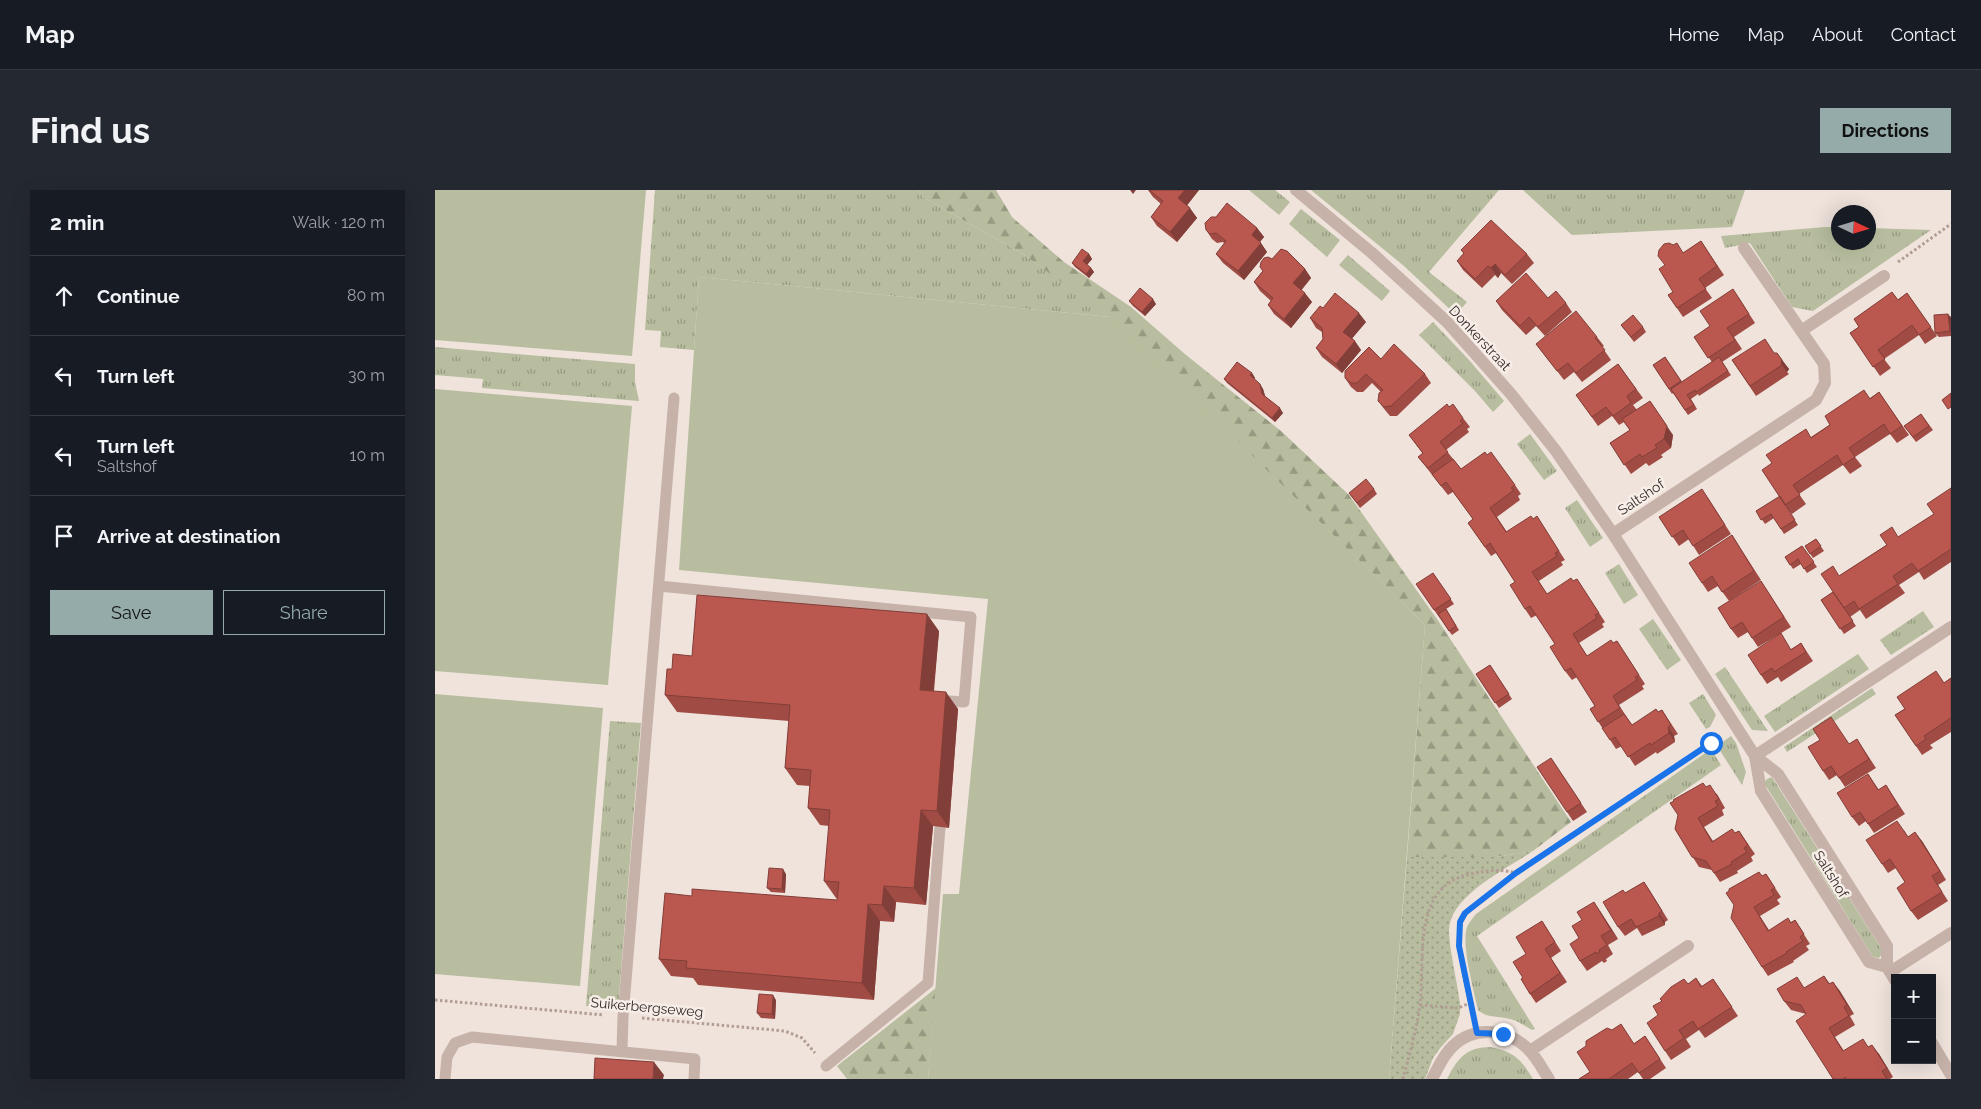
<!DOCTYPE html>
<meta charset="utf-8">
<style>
:root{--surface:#171b24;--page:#242831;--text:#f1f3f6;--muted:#9ea1a6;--line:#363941;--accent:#94abaa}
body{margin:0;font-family:Raleway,sans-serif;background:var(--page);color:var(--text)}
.controls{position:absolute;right:15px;bottom:15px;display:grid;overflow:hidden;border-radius:0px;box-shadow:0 5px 20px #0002}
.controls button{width:45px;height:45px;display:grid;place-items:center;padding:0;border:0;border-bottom:1px solid var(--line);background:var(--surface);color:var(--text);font:25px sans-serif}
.compass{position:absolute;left:1396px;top:15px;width:45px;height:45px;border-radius:50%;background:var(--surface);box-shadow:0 5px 20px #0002;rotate:94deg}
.stop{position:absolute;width:15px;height:15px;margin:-11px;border:4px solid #1a73e8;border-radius:50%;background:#fff}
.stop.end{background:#1a73e8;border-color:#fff;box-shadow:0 1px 5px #0008}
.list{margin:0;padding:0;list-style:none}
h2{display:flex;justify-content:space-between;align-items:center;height:65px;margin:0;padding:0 20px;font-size:21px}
h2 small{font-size:16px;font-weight:400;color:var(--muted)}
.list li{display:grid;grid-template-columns:32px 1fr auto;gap:15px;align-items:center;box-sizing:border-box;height:80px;padding:0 20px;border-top:1px solid var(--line)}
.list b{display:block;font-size:19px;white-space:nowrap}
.list p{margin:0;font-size:16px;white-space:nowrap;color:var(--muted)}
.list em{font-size:16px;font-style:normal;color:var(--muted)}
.actions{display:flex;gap:10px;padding:15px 20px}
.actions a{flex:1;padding:11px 0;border:1px solid var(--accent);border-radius:0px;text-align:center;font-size:18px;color:var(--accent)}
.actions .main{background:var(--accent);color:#111}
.icon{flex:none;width:28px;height:28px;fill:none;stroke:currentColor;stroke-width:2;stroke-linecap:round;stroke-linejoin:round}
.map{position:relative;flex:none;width:1516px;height:889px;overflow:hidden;border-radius:0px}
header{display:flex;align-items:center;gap:30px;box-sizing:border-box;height:70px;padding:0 25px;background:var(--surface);border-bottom:1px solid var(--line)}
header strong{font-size:24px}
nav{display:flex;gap:28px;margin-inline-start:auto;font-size:18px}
.intro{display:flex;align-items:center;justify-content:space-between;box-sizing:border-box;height:120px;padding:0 30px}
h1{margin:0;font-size:35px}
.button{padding:12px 22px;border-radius:0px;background:var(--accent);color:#111;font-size:18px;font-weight:700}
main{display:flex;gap:30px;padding:0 30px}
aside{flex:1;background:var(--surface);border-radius:0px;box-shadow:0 5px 20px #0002}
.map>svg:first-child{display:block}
</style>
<header>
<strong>Map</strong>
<nav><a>Home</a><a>Map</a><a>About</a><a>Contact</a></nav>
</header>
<div class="intro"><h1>Find us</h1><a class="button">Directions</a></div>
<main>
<aside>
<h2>2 min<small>Walk · 120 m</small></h2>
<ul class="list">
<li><svg class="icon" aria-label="ahead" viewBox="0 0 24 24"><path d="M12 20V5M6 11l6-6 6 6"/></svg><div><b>Continue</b></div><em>80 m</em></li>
<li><svg class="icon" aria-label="left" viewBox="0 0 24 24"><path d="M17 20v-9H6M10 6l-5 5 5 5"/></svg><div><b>Turn left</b></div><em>30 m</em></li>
<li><svg class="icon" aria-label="left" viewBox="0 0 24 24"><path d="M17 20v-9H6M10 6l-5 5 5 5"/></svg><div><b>Turn left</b><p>Saltshof</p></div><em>10 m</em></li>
<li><svg class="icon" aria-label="arrive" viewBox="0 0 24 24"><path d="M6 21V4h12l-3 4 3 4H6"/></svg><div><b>Arrive at destination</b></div></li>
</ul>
<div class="actions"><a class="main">Save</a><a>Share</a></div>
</aside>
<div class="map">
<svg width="1516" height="889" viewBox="0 0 1516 889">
<defs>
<pattern id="grass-tufts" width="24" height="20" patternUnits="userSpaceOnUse" patternTransform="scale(1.25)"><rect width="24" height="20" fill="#b7bd9e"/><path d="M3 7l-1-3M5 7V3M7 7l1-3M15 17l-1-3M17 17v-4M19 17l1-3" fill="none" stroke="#969a81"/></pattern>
<pattern id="forest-firs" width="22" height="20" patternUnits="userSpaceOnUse" patternTransform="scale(1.25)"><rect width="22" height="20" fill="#b7bd9e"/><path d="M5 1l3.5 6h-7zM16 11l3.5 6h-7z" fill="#969a81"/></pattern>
<pattern id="park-dots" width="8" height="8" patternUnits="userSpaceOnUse" patternTransform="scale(1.25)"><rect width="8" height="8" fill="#b7bd9e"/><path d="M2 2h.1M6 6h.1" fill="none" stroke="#969a81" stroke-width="1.8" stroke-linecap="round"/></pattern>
</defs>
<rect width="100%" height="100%" fill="#efe3dc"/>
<!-- grass -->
<path fill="url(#grass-tufts)" d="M220,0H483L488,7L588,64L676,127L264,87L259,160L225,157L226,141L210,140Z
M814,0H840L855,12L844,25Z
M876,0H1064L994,82L1032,112L1021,125L969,76Z
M1088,0H1310L1297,37L1137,45Z
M866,19L905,50L892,67L854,34Z
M1390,37H1403L1404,52H1434V38L1496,40L1378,121L1357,117L1315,53L1290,58L1286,46Z
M913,65L955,101L947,111L904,75Z
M998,132L1034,170L1069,211L1058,222L1040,201L984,145Z
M0,157L200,174V192L204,211L47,198L48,189L0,185Z
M1095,244L1122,281L1109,290L1082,254Z
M1142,310L1168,348L1155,357L1130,318Z
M1184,374L1203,405L1189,414L1170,383Z
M1488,421L1499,437L1456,465L1445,450Z
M1218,429L1246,470L1232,480L1204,439Z
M1423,464L1434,479L1340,542L1329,526Z
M1290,477L1333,541L1317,540L1280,484Z
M1437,498L1441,504L1352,562L1349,557Z
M1268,504L1281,525L1275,537L1271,539L1254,513Z
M175,531L206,533L183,819L151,816Z
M1296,546L1301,553L1311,582L1307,595L1282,556Z
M1276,559L1286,575L1042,746L1100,839L1097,840C1090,836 1083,831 1075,829C1064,826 1051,828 1043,820C1039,801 1026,755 1032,737C1034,732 1038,728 1041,724Z
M1337,587L1446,758L1447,764L1444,768L1438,767L1329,593L1332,589Z
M1056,857C1079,862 1086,869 1098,889H1012C1023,868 1031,857 1056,857Z"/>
<!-- forest -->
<path fill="url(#forest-firs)" d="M483,0H561L577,27L629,72L696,117L751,165L846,241L914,305L1002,429L1136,632L1098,661L1061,667H972L990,435L676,128L588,64L488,7Z
M501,798L493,889H412L402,876Z"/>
<!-- park -->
<path fill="url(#park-dots)" d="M1098,661C1072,679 1014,706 1014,741C1015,765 1022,790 1025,814V824L1018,844L1006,857L998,868L990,889H954L972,667H1061Z"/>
<!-- garden -->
<path fill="#b7bd9e" d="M0,0H211L197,166L0,150Z
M264,87L676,127L990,435L954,889H493L508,704H524L553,409L244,380Z
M0,199L197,216L173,495L0,481Z
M0,504L168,518L145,796L0,784Z"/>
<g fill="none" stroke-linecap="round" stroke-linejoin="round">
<!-- path -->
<path stroke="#b29c94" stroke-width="3" stroke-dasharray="2.5 2.5" stroke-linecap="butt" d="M1463,72L1516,34
M0,810L169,825
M985,815L1023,818L1035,813
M1038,826C1031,797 1017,749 1030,723L1081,683L1285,546
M207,828L350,841L367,848L380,863
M968,889C974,865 982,839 985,814C990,770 976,695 1036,684C1051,680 1066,679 1081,683"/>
<!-- lane -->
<path stroke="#c6b2a9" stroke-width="11" d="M224,396L536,427L529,512L515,511L514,519
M187,861L188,827L239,208
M391,876L493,793L505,637
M10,889L12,867L20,853L37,847L260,869L259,889"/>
<!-- street -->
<path stroke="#c6b2a9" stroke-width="12" d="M861,0L937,63L1012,132L1076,204L1121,261L1178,344L1320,566L1343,584L1452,756V777L1460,790
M1366,141L1449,86
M1178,344L1381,210L1390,193L1389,174L1309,58
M1320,566L1326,601L1434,772L1452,777
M1320,566L1516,437
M1455,782L1516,743
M1497,853L1516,885
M1095,861L1253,756
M997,889C1003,878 1008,865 1018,856C1040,835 1074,839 1094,860C1102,868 1108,880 1114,889"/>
</g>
<!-- wall -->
<path fill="#a04c45" d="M713,0H764L752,15L762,28L742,52L722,36L716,27L726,14L718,7Z
M822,38L829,47L825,52L832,62L809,90L788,73L781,64L790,54L788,52L782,53L777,49L771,40Z
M1266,51L1289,85L1270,98L1277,108L1248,127L1233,105L1238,102L1248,63Z
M1026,60L1092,64L1099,73L1077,94L1066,83L1063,88L1060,85L1047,98L1028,80L1022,71L1029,64Z
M654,64L657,69L652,75L656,78L659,82L654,88L640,77L637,73Z
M837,69L870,79L876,88L866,100L877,112L856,138L839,124L833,115L836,111L825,101L819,92Z
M1472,103L1502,146L1490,154L1484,145L1449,169L1456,178L1445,186L1415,143Z
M1113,108L1131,113L1137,122L1110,146L1101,136L1091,145L1067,120L1061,111Z
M1304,108L1320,133L1299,147L1307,159L1287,172L1296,185L1264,206L1263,204L1256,209L1262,219L1253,225L1238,203L1237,204L1218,175L1230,167L1247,192L1277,172L1259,147L1275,136Z
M694,111L721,114L710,126L698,116Z
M1516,127V146L1504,147L1500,143Z
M875,128L931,132L917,148L926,160L907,183L887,167L881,158L888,149L887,142L881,138Z
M1186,135L1208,137L1211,142L1199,152Z
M1162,147L1169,156L1167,157L1176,170L1147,192L1139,182L1129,190L1101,154Z
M1340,163L1354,179L1352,182L1354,184L1321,206L1297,170Z
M946,169L990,184L996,193L962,226H955L950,220L943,211L946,202L937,193L928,202H922L916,197L910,188Z
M1183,174L1208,208L1198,215L1202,220L1238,245L1236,258L1226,265L1228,267L1214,276L1211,273L1196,284L1175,253L1195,240L1189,232L1184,235L1177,226L1163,236L1141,205Z
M817,183L820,188L819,189L825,194L828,199L830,206L848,223L840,232L792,193L789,189Z
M1444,202L1474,245L1462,253L1455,244L1420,267L1427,276L1415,284L1408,275L1364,304L1371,314L1357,324L1352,318L1363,335L1349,344L1339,328L1330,334L1321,321L1345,306L1376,247Z
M1014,217L1028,228L1035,237L1032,239L1034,242L1011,260L1026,279L1052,265L1080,295L1086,304L1083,306L1085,310L1062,327L1072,342L1098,329L1108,336L1130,370L1126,372L1128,375L1104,391L1112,404L1142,389L1170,432L1167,434L1169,437L1144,453L1152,466L1182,451L1210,494L1207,496L1209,499L1184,515L1197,535L1227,520L1243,544L1239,546L1240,552L1222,564L1221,562L1200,576L1187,556L1181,559L1155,519L1160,516L1142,487L1137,490L1130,481L1120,454L1102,425L1096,428L1090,419L1080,392L1061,363L1056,366L1033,333L1038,329L1018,302L1013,305L983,267L988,264L974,245Z
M1486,224L1498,240L1481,252L1469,236Z
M1516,298V372L1489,390L1484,382L1464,395L1470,403L1431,429L1425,420L1415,427L1421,436L1409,444L1386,410L1398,402L1405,385L1499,324Z
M939,299L942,304L925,318L914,303Z
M1273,308L1296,344L1264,365L1254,349L1244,356L1224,327Z
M1297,345L1326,390L1294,411L1283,396L1273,402L1267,393Z
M1381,349L1389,361L1378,368L1370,356Z
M1367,356L1382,377L1372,383L1366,374L1358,379L1350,367Z
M998,383L1019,414L1011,419L1024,440L1017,445L999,420Z
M1326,391L1356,437L1323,457L1313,442L1303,448L1296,439Z
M504,441L499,501L523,519L514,638L498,636L491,715L461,712L459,732L445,731L439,810L263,795L258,788L236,786L224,769L257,706L402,710V708H401L389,691L394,636L385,635L373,618L375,596L362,595L350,578L354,531L242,522L230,505L237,479L257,466Z
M1366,453L1378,471L1346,492L1343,487L1332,494L1326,485L1356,459Z
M1055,475L1077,509L1064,518L1041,484Z
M1516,488V542L1495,555L1498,558L1487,565L1460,525Z
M1422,549L1441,578L1410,597L1402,585L1394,590L1388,581L1414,554Z
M1116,568L1152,622L1138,631L1132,622Z
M1433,584L1444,600L1451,595L1470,624L1439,643L1431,631L1424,636L1417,627Z
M1271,597L1282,604L1290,618L1287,620L1289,625L1269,637L1278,651L1300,643L1304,641L1320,664L1316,667L1318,671L1302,681L1303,683L1285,692L1277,680L1264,677L1240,639Z
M1469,640L1473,647L1487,651L1511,690L1503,695L1513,711L1483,730L1476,721L1470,692L1461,678L1453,683L1447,674Z
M351,684L350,703L336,702L332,698Z
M1331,684L1346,707L1342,710L1345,714L1325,726L1334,740L1356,732L1360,730L1375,754L1371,756L1374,760L1358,771L1359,772L1333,786L1327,777L1299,715L1294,701L1327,686Z
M1209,692L1233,730L1230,732V735L1207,746L1202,738L1190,746L1183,737L1190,703Z
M1165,721L1183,749L1173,755L1178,764L1171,769L1172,771L1169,773L1167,771L1152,781L1145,771L1144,748Z
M1107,731L1126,761L1116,768L1132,792L1101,813L1095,804L1088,788L1091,764Z
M1389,786L1395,794L1398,792L1419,824L1415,826L1420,835L1400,847L1409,861L1434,857L1444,864L1458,887L1455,889H1398L1371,824L1356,820L1349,811Z
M1261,788L1267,796L1278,789L1303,826L1270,848L1264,840L1251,849L1256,857L1236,870L1230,861L1223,825L1253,794Z
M341,810L340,829L326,828L322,823Z
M1210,846L1231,878L1215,889H1208L1203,882L1193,889H1144Z"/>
<!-- shaded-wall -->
<path fill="#823e38" d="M695,0H701L698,4Z
M750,0H764L750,18L743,8Z
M755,18L762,28L742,52L735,42Z
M822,38L829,47L823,54L817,45Z
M826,53L832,62L809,90L803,81Z
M654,64L657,69L651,76L648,71Z
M1060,74L1066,83L1063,88L1056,78Z
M656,78L659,82L654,88L651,84Z
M870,79L876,88L865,102L858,93Z
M870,103L877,112L856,138L849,129Z
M718,109L721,114L710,126L707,122Z
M924,123L931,132L915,151L908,142Z
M1513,124L1516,127V142L1515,141Z
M920,151L926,160L907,183L901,174Z
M1342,163L1354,179L1352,182L1346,173Z
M817,183L820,188L818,190L815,185Z
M825,194L828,199L831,209L827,204Z
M1215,211L1238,245L1236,258L1229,249Z
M845,218L848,223L840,232L837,228Z
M492,424L504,441L497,517L485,500Z
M511,502L523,519L514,638L502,621Z
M1233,537L1239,546L1240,552L1234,543Z
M486,620L498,636L491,715L479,698Z
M1480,642L1487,651L1511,690L1505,681Z
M348,679L351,684L350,703L347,699Z
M1209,692L1215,701L1233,730L1227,721Z
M449,696L461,712L459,732L447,715Z
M1159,712L1165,721L1183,749L1176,740Z
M433,714L445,731L439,810L427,793Z
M1224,723L1230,732V735L1224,726Z
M1398,792L1405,801L1419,824L1412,815Z
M338,805L341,810L340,829L337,824Z
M1437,855L1444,864L1458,887L1452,878Z
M219,872L229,885L228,889H218Z"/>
<!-- building -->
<path fill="#ba5850" stroke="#823e38" d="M714,0H750L743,8L755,18L735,42L716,27L728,11Z
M792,13L822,38L817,45L826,53L803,81L781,64L791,51L781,43L775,44L771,40L770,33L776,27H781Z
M1056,30L1092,64L1070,85L1060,74L1056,78L1053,76L1040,89L1022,71L1029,63L1026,60Z
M1266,51L1282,76L1264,89L1271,99L1242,118L1233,105L1238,102L1224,79L1230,75L1223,66L1224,60L1229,54L1234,53L1238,55L1242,53L1248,63Z
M647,59L654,64L648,71L656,78L651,84L637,73Z
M846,59L852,61L870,79L858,93L870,103L849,129L833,115L838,108L819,92L828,81L825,77L826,72L829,68L833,67L837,69Z
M1091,83L1113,108L1121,101L1131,113L1103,137L1094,127L1085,136L1061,111Z
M705,98L718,109L707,122L694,111Z
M1298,99L1314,124L1292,138L1300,150L1273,168L1259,147L1275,136L1265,121Z
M1457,102L1463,110L1472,103L1496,137L1484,145L1477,135L1443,160L1450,169L1438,177L1415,143L1424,137L1419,129Z
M900,103L924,123L908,142L920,151L901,174L881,158L888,149L887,138L875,128L885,116L888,118Z
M1141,121L1162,147L1160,148L1170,160L1141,183L1133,173L1122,181L1101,154Z
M1513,124L1515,141L1500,143L1499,125Z
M1198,125L1208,137L1196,147L1186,135Z
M1330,149L1339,163H1342L1347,170L1346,173L1347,175L1315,196L1297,170Z
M959,154L990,184L956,216L949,217L943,211L944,203L948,200L931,184L922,193H916L910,188V181L934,157L946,169Z
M1230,167L1246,191L1234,199L1218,175Z
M1284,167L1293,181L1261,202L1260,200L1252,205L1259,215L1250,220L1236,199Z
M802,172L817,183L815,185L825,194L827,204L845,218L837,228L789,189Z
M1183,174L1201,199L1192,206L1196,213L1178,226L1171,217L1157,227L1141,205Z
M1429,200L1435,209L1444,202L1467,236L1455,244L1449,234L1414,258L1420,267L1408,275L1402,265L1358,295L1365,305L1350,315L1327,280L1337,273L1331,265L1371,239L1376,248L1395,235L1390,226Z
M1516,203V217L1513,219L1507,210Z
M1215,211L1232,236L1229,249L1220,255L1222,258L1207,267L1205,264L1189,275L1175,253L1195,240L1187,229Z
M1012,214L1014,217L1018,214L1028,228L1025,231L1028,233L1005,252L1013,262L993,278L983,267L988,263L974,245Z
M1486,224L1494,236L1478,247L1469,236Z
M1050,262L1052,265L1056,262L1080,295L1076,298L1079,300L1055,318L1071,342L1096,326L1098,329L1102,326L1124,361L1120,363L1122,366L1097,382L1112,404L1136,388L1138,391L1142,389L1164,423L1160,425L1162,428L1138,444L1152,466L1176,450L1178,453L1182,451L1204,485L1200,487L1202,490L1178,506L1185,518L1163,532L1155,519L1160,516L1136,478L1130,481L1115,457L1120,454L1095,416L1090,419L1075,395L1080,392L1055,353L1050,357L1033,333L1038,329L1011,292L1006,296L997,284L1018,269L1026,279Z
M931,289L939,299L922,313L914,303Z
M1516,298V359L1483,381L1477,373L1458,386L1463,394L1424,419L1419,411L1409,418L1386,384L1398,376L1404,386L1452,355L1445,345L1457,337L1463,347L1499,324L1492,314Z
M1267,299L1290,335L1258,356L1248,340L1237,347L1224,327Z
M1345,306L1360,330L1346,339L1336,324L1326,330L1321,321Z
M1297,345L1319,381L1287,402L1277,386L1267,393L1254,373Z
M1381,349L1386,356L1375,364L1370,356Z
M1367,356L1379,372L1369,379L1363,369L1355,375L1350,367Z
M998,383L1016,409L999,420L981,394Z
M1326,391L1349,427L1317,448L1307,432L1296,439L1283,418Z
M1398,402L1418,431L1405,439L1386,410Z
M262,405L492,424L485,500L511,502L502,621L486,620L479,698L449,696L447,715L433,714L427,793L251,778L252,771L224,769L230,703L257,706V699L402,710L404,692L389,691L395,620L373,618L376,580L350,578L355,515L230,505L232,479H237L238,464L257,466Z
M1011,419L1021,436L1014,441L1003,424Z
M1346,443L1356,460L1366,453L1371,462L1339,482L1337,478L1326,485L1313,465Z
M1055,475L1074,504L1060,513L1041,484Z
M1501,481L1509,493L1516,488V528L1489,546L1491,549L1481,556L1460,525L1470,519L1462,507Z
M1221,519L1223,522L1227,520L1236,535L1233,537L1234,543L1216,555L1215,553L1193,567L1180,547L1175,550L1167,538L1189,524L1197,535Z
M1396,527L1414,554L1422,549L1434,569L1404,588L1396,576L1388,581L1373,557L1385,550L1378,539Z
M1116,568L1146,613L1132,622L1102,577Z
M1433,584L1443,600L1451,595L1463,615L1433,634L1425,622L1417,627L1402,603Z
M1268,593L1271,597L1275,595L1284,609L1280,611L1283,616L1263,628L1277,652L1297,639L1300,643L1304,641L1313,655L1309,658L1312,662L1296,672L1297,674L1279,683L1271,671L1257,667L1240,639L1243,625L1235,613L1239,611L1238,610Z
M1462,631L1473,647L1480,642L1505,681L1497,686L1507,702L1476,721L1462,698L1470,692L1455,669L1447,674L1431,650Z
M334,678L348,679L347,699L332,698Z
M1324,682L1327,686L1331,684L1340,698L1336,700L1339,705L1319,717L1333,741L1353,728L1356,733L1360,730L1369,744L1365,747L1368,751L1351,762L1352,763L1327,777L1296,728L1299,715L1291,703L1294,701V699Z
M1209,692L1227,721L1224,723V726L1201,737L1196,729L1183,737L1168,712L1188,700L1190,703Z
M1159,712L1176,740L1166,746L1172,755L1164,760L1165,762L1162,764L1161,762L1145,771L1135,754L1144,748L1137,736L1147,730L1142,722Z
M1107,731L1120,752L1110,759L1125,783L1095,804L1086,789L1088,788L1078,772L1091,764L1081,747Z
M1389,786L1394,794L1398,792L1412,815L1409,817L1414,826L1394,838L1401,850L1408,861L1428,849L1433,857L1437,855L1452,878L1447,881L1452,889H1411L1410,887L1408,889H1398L1361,831L1371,824L1366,815L1349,811L1342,799L1362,787L1369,798Z
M1261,788L1266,797L1278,789L1297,817L1263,839L1258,831L1244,840L1249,848L1230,861L1212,833L1223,825L1218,816L1227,811L1225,809L1236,797L1249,789L1253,794Z
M324,804L338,805L337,824L322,823Z
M1186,834L1199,854L1210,846L1225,869L1204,883L1197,873L1174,889H1144L1155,882L1142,862L1151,856V851L1172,838L1177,840Z
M160,868L219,872L218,889H159Z"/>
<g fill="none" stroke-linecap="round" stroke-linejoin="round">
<!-- route -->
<path stroke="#1a73e8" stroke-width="6" d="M1068,844L1042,843L1024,756L1025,732L1030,723L1081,683L1276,553"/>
</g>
<g text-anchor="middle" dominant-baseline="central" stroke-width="5" stroke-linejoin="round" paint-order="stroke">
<!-- street labels -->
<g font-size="14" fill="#342a28" stroke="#f7eee8">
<text transform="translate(1045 148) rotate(47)">Donkerstraat</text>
<text transform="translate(1206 307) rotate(-34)">Saltshof</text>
<text transform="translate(1396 684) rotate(58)">Saltshof</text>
<text transform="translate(212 817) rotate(5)">Suikerbergseweg</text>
</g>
</g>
</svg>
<div class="controls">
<button>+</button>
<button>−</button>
</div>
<svg class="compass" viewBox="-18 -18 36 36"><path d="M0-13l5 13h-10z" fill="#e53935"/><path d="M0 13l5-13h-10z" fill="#9ea1a6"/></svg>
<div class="stop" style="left:1276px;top:553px"></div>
<div class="stop end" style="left:1068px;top:844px"></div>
</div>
</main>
